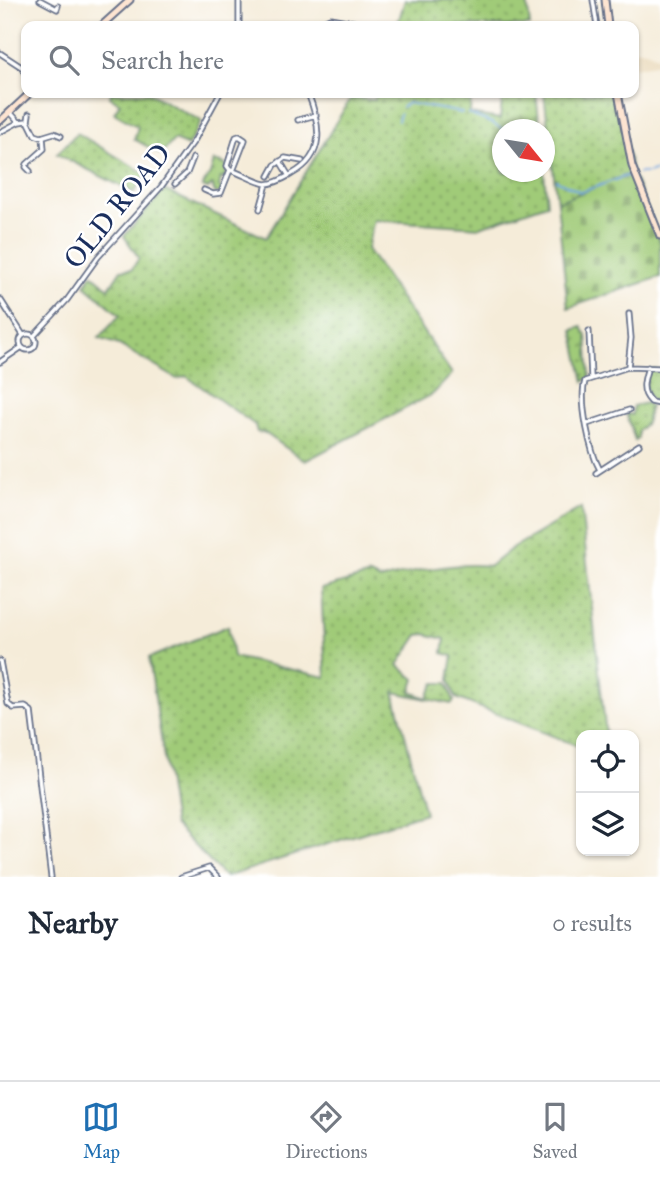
<!DOCTYPE html>
<style>
:root{--surface:#fff;--page:#f6f6f7;--text:#1f2937;--muted:#747a83;--line:#e0e1e3;--accent:#1f6fb2}
body{margin:0;font-family:"IM FELL Great Primer",serif;background:var(--page);color:var(--text)}
.controls{position:absolute;right:21px;bottom:21px;display:grid;overflow:hidden;border-radius:14px;box-shadow:0 2px 5px #0004}
.controls button{width:63px;height:63px;display:grid;place-items:center;padding:0;border:0;border-bottom:2px solid var(--line);background:var(--surface);color:var(--text);font:35px sans-serif}
.compass{position:absolute;left:492px;top:119px;width:63px;height:63px;border-radius:50%;background:var(--surface);box-shadow:0 2px 5px #0004;rotate:120deg}
.list{margin:0;padding:0;list-style:none}
h2{display:flex;justify-content:space-between;align-items:center;height:91px;margin:0;padding:0 28px;font-size:30px}
h2 small{font-size:23px;font-weight:400;color:var(--muted)}
.icon{flex:none;width:38px;height:38px;fill:none;stroke:currentColor;stroke-width:2;stroke-linecap:round;stroke-linejoin:round}
.map{position:relative;flex:none;width:660px;height:877px;overflow:hidden}
.search{position:absolute;background:var(--surface);box-shadow:0 2px 5px #0004;left:21px;right:21px;top:21px;height:77px;display:flex;align-items:center;gap:18px;box-sizing:border-box;padding:0 24px;border-radius:14px;color:var(--muted);font-size:26px}
.sheet{height:203px;background:var(--surface)}
nav{display:flex;justify-content:space-around;align-items:center;box-sizing:border-box;height:98px;border-top:2px solid var(--line);background:var(--surface);font-size:19px;color:var(--muted)}
nav a{display:grid;justify-items:center;gap:4px}
nav .on{color:var(--accent)}
.map>svg:first-child{display:block}
</style>
<div class="map">
<svg width="660" height="877" viewBox="0 0 660 877">
<defs>
<pattern id="green-dots" width="8" height="8" patternUnits="userSpaceOnUse" patternTransform="scale(1.75)"><rect width="8" height="8" fill="#a0cb78"/><path d="M2 2h.1M6 6h.1" fill="none" stroke="#82a566" stroke-width="1.8" stroke-linecap="round"/></pattern>
<pattern id="cemetery-stones" width="16" height="16" patternUnits="userSpaceOnUse" patternTransform="scale(1.75)"><rect width="16" height="16" fill="#a0cb78"/><path d="M2 7V4a2 2 0 0 1 4 0v3zM10 15v-3a2 2 0 0 1 4 0v3z" fill="#82a566"/></pattern>
</defs>
<rect width="100%" height="100%" fill="#fff"/>
<filter id="ink" filterUnits="userSpaceOnUse"><feTurbulence type="fractalNoise" baseFrequency=".0143" numOctaves="2"/><feDisplacementMap in="SourceGraphic" scale="14" xChannelSelector="R" yChannelSelector="G"/><feConvolveMatrix kernelMatrix="1 2 1 2 8 2 1 2 1" color-interpolation-filters="sRGB"/></filter>
<filter id="wash" filterUnits="userSpaceOnUse"><feTurbulence type="fractalNoise" baseFrequency=".00686" numOctaves="4" result="noise"/><feDisplacementMap in="SourceGraphic" scale="28" xChannelSelector="R" yChannelSelector="G"/><feGaussianBlur stdDeviation="1.57" result="paint"/><feColorMatrix in="noise" values="0 0 0 0 0 0 0 0 0 0 0 0 0 0 0 0 0 1.4 0 .05"/><feComposite in="paint" operator="in"/></filter>
<g filter="url(#wash)">
<rect width="100%" height="100%" fill="#f5ecd9"/>
<!-- built -->
<path fill="#e9d9ba" d="M641,49L660,57V63L634,68V50Z"/>
<!-- green -->
<path fill="url(#green-dots)" stroke="#5e7d6b" stroke-width="2" d="M405,0H527L530,26H397Z
M111,93H149L201,121L188,146L174,140L161,154L134,139L138,127L114,113L120,103L110,97Z
M376,93H471L470,114L500,119L503,93H536L540,129L503,130V172H544L547,204L480,227L374,220L367,249L452,374L433,394L305,461L265,433L257,432L255,425L186,376L177,379L119,345L99,338L120,315L85,285L92,274L109,288L121,270L132,269L139,258L124,236L164,190L266,238L351,98L374,100Z
M544,93H615L632,173L557,202Z
M77,133L146,174L134,193L57,154Z
M214,161L225,164L227,169L224,179L221,178L219,187L222,189L220,193H215L212,185L208,189L202,187L210,174Z
M582,327L587,336L590,377L584,382L573,330Z
M651,369L660,370V402L651,400C644,390 644,378 651,369Z
M646,403L650,406L646,423L638,431V438L635,440L626,413L632,415L633,406Z
M581,508L606,735H581V747L456,698L449,680L453,656L443,653L445,639L425,634L418,635L398,665L415,679L411,692L427,698L435,683H447L454,701L451,704L394,692L425,813L225,877L174,825L149,658L228,626L233,657L326,677L321,589L370,575L380,580C416,571 453,562 490,566L511,549Z"/>
<!-- cemetery -->
<path fill="url(#cemetery-stones)" stroke="#5e7d6b" stroke-width="2" d="M632,173L660,242V277L568,308L557,202Z"/>
<g fill="none" stroke-linecap="round" stroke-linejoin="round">
<!-- stream -->
<path stroke="#74a9e1" stroke-width="2" d="M402,107L408,103L462,113
M468,114L492,123L503,130
M398,120L400,114
M639,173H648L660,169
M556,180L581,192L632,174"/>
</g>
</g>
<g filter="url(#ink)">
<g fill="none" stroke-linecap="round" stroke-linejoin="round">
<defs>
<path id="street" d="M40,0L57,9L58,6
M593,0L597,26
M239,26V0
M318,26L321,22L330,18L375,26
M0,53L23,68L26,75
M10,112L19,122L27,121
M29,114L28,121L35,135L41,137L54,133L61,136
M298,120L316,115
M0,132L19,122
M280,161L289,176
M230,170L227,166L236,137L239,136L245,140L233,171
M30,171L26,167L27,164L44,149L43,137
M269,176L275,165L285,158L302,161
M175,184L187,173L193,158
M204,190L213,194L221,193L230,170C242,173 254,182 266,184C275,184 285,178 292,174C327,155 320,124 308,93
M260,209L267,184
M0,299L23,335
M589,331L591,378
M20 342a8 8 0 1 1 16 0a8 8 0 1 1-16 0Z
M34,336L67,300L98,257L161,187L194,141L220,93
M0,362L22,347
M628,367L631,338L629,314
M648,367C644,380 640,391 651,402L660,404
M587,424L629,410
M600,470C590,452 579,402 585,381L628,367L660,368
M596,473L639,445
M0,661L8,704L13,708L25,707L31,711L51,877
M181,877L209,868L218,877"/>
<path id="secondary" d="M605,0L608,26
M101,26L130,0
M618,93L632,166L660,236
M0,121L30,93"/>
</defs>
<!-- street casing -->
<use href="#street" stroke="#677189" stroke-width="7"/>
<!-- secondary casing -->
<use href="#secondary" stroke="#677189" stroke-width="9"/>
<!-- street -->
<use href="#street" stroke="#fff" stroke-width="3.5"/>
<!-- secondary -->
<use href="#secondary" stroke="#fde4d1" stroke-width="5"/>
</g>
</g>
<g text-anchor="middle" dominant-baseline="central" stroke-width="5" stroke-linejoin="round" paint-order="stroke">
<!-- street labels -->
<g font-size="28" fill="#1b2f5e" stroke="#fff">
<text transform="translate(117 206) rotate(-51)">OLD ROAD</text>
</g>
</g>
</svg>
<div class="controls">
<button><svg class="icon" aria-label="locate" viewBox="0 0 24 24"><circle cx="12" cy="12" r="6"/><path d="M12 2v4M12 18v4M2 12h4M18 12h4"/></svg></button>
<button><svg class="icon" aria-label="layers" viewBox="0 0 24 24"><path d="M12 4l9 5-9 5-9-5zM3 14l9 5 9-5"/></svg></button>
</div>
<svg class="compass" viewBox="-18 -18 36 36"><path d="M0-13l5 13h-10z" fill="#e53935"/><path d="M0 13l5-13h-10z" fill="#747a83"/></svg>
<div class="search"><svg class="icon" aria-label="search" viewBox="0 0 24 24"><circle cx="10" cy="10" r="6"/><path d="M15 15l6 6"/></svg>Search here</div>
</div>
<section class="sheet">
<h2>Nearby<small>0 results</small></h2>
<ul class="list">
</ul>
</section>
<nav>
<a class="on"><svg class="icon" aria-label="map" viewBox="0 0 24 24"><path d="M3 6l6-2 6 2 6-2v14l-6 2-6-2-6 2zM9 4v14M15 6v14"/></svg>Map</a>
<a><svg class="icon" aria-label="directions" viewBox="0 0 24 24"><path d="M12 3l9 9-9 9-9-9zM9 14v-3h6M13 9l2 2-2 2"/></svg>Directions</a>
<a><svg class="icon" aria-label="saved" viewBox="0 0 24 24"><path d="M7 4h10v16l-5-4-5 4z"/></svg>Saved</a>
</nav>
